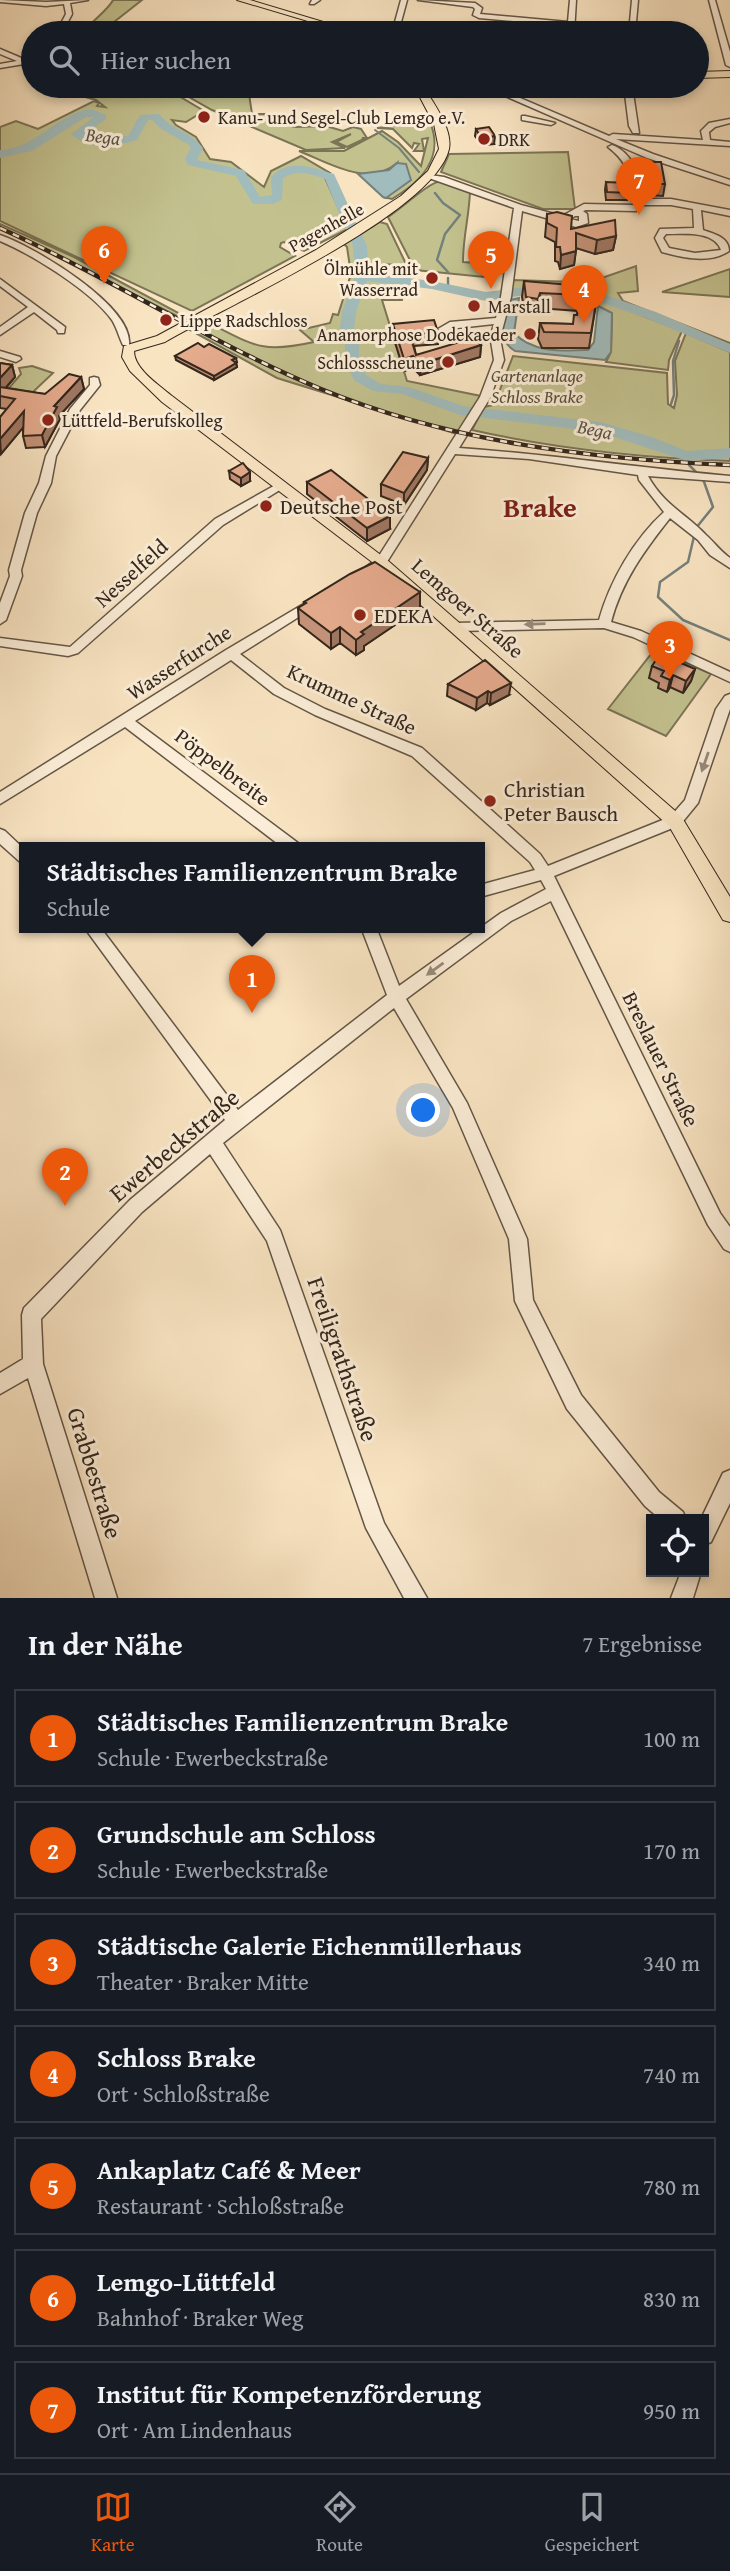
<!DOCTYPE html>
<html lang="de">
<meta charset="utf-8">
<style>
:root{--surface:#171b24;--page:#242831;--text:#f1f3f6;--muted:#9ea1a6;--line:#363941;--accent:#ea580c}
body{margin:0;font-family:"Gentium Book Plus",serif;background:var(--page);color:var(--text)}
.controls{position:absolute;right:21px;bottom:21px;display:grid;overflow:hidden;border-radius:0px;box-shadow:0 4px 10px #0003}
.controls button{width:63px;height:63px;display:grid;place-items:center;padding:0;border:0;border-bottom:2px solid var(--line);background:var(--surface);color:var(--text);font:35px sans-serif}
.you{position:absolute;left:424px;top:1111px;width:24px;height:24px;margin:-18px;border:5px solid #fff;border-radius:50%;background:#1a73e8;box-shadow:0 0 0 10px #1a73e833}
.badge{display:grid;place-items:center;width:46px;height:46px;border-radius:50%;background:var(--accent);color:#fff;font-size:23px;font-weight:700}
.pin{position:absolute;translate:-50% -58px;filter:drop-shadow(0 2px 4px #0008)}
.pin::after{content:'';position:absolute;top:37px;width:24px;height:21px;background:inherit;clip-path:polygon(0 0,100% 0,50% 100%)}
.popup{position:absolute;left:19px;top:842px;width:466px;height:91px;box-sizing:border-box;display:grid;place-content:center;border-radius:0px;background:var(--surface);filter:drop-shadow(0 2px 5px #0005);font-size:23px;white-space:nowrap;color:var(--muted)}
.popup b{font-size:26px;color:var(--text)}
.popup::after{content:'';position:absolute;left:50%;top:100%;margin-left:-14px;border:14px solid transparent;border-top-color:var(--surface)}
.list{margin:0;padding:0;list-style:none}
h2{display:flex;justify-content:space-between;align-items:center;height:91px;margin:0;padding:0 28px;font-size:30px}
h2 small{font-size:23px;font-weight:400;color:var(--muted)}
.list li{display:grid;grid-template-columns:46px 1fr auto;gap:21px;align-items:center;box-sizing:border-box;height:98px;margin:0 14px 14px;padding:0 14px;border:2px solid var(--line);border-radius:0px}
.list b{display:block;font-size:26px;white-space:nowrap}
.list p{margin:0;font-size:23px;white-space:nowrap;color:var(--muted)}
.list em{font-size:23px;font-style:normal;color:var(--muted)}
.icon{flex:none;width:38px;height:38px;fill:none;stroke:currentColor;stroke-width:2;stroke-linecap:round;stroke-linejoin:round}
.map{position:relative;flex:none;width:730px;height:1598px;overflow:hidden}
.search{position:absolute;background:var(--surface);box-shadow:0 4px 10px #0003;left:21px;right:21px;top:21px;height:77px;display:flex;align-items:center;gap:18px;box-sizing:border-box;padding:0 24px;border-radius:38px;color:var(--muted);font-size:26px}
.sheet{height:875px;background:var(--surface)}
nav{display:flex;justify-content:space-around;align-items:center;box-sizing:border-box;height:98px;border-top:2px solid var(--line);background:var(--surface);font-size:19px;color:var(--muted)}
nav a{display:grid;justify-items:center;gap:4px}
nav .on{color:var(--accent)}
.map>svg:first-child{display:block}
</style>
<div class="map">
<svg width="730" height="1598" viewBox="0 0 730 1598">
<rect width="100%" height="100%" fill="#f9e4c2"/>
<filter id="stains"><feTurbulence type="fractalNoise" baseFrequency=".00286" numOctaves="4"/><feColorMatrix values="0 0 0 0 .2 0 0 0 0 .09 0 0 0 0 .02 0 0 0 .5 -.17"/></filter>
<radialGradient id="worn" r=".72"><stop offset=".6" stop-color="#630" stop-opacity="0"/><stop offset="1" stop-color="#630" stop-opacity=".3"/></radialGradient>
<!-- green -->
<path fill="#c3c28f" stroke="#7b7456" stroke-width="2" d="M113,0H142L114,22L141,25L137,33L116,26L121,33H82C90,23 109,9 113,0Z
M97,86L124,89L125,86H162L204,111L186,122L172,120L176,125L196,137L210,159L231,162L264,187L271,171L301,156L330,173L325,178L348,229L304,251L284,242L281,243L280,247L295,256L192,311L0,221V127L16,121L38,129L94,101L99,103L97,106L105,107L96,100L78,95Z
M197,86H310L317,92L307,95L299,91L266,90V93L249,94L252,114H269L271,120H278L279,124L296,127L326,126L343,131L353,127L361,129L367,138H362L364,139L347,147L336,142L351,134L332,142L345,148L306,150L212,110L180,92Z
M430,122C445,158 421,182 392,199L383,197L386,198L397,163C368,188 329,163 299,151H344L382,131L398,142L421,166L428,138L422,139L424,151H414L419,144L414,143L412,148L393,129L377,128Z
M568,152L575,209H543L441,172L449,154Z
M441,181L470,192C469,217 463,237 463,262L492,264L494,278L415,270L388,217C401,209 429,182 441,181Z
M380,222L387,224L407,266L385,264L378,278L405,282L402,300H382L407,381L481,396L457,434L277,378L190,330L207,322C254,345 260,354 314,342L300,330L330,323L333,314L338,315L351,274L347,247L344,244Z
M0,224L74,257L186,317L183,319L173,314L0,227Z
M636,266L638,291L618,293L623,301L730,343V348L651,315L607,300L605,301L682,331L669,360L668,370L606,362L611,352L612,313L598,306L594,291L511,290L513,280L576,282L599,279Z
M730,269V297L662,292Z
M686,333L730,352V461C642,458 557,449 472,430L484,407L494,405L513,356L667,373L668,404L674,408L677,395L675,361Z
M32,366L53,373L33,392L9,388L21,374L19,368Z
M655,649L711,674L666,736L608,709Z"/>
<!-- water -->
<path fill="#a1bcbc" stroke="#75807c" stroke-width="2" d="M397,163L406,164L411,180L386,198L383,197L358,174L389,170Z
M519,298L514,333C533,353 562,351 588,350L594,342L598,306L612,313L611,352L605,360L515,351C495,339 504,318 509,300Z"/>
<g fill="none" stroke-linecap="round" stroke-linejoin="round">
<!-- stream-far1 -->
<path stroke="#75807c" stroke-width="2" d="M82,22L83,33
M316,86L330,92
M375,130L399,148L419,172"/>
<!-- stream -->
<path stroke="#75807c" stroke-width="2.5" d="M435,193L443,203L460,215L445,234L437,260L448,272
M448,278V288
M671,404L674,395L673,361L679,341
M687,456L689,465L703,479L713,507L696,528L688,562L660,582L658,597L683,620L730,640"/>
<!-- river -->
<path fill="#a1bcbc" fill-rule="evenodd" d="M84,110H94L106,115V119L85,134L104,138L128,136L140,115L159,114C171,130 191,131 203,148L197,160L244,170L260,197L272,195L271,177C288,158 313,167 334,174L367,246L369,273L432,281L486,292L518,288L590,290L656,312L730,344V353L646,318L588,298L519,296L486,301L432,289L367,281L356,312L354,328L359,345V363L366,375L381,384L409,387L463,406L600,422L649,436L687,451L730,448V458L687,461L599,432L460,415L402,394L373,391L355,381L345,363V345L340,328L342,312L355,276L353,246L325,179C310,174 297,169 283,178L282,200L273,204H253L236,176L188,165L185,158L191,148L189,145L160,128L152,120H148L137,140C116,146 88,150 71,134L94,117H86L32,151L0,158V150C33,149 53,119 84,110Z"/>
<defs>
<path id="minor" d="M0,0L46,2L88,0L70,3L72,14L62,33H56L66,14L64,4L46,6L0,2Z
M312,0H320L314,4H310Z
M401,0H407L398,33H392Z
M418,0L475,3L482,8L480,14L568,22L570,0H576L574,33H568V26L479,18L473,15L475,9L473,7Z
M632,0H638L635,33H629Z
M709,0H715L730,52V67L726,65Z
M0,49L33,63V67L24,64L0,68V64L17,61L0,54Z
M482,86H492L609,136L613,134L703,140L701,131L709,123L730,119V123L715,127L709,132L710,140L730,142V146L616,139L653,154L730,180V185L647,158Z
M624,86H632L639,133H633L629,126Z
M525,116L555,123L551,125L522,120V116Z
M612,145C635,154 639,178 644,199H671L730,210V216L701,210L703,230C714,234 729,237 729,251C710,264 683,258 662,252L655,238L660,229L694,228L693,209L671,205H643L636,211L586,210L583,211L587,214L588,223L576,227L522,211L511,297L500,338L504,360L490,398L459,448C549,454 639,468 730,476V482L648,476C663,504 686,514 706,535C715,543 720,551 730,558V568L710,555L698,540L670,518C644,551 622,581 611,622L641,631L730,672V682L633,637L604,628L455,631L449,627L455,623L599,620C610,581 634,539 664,512L639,480L638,475L529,459L455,454L385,565L372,571L366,567L377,559L480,397L494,360L491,341L450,338L438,329L450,322L496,318L501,297L514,208L426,177L430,175L444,177L521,205L562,216L584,204L633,205L636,202C630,177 629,163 608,147ZM575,216H579V221L570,219ZM666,234C683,234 714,230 721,250L695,253L669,248L663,238ZM494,324L491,335L453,332L449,329Z
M0,235C33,246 134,306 129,345H123C119,337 117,328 112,320C91,291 33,255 0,241Z
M0,279L65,327L64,333H58L57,330L34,312L0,335V327L28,307L0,286Z
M0,351L20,357L21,359L16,362L0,357Z
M94,377L98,378L100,385L80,410L56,456L51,483L37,513L21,570L22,576L6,620L0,624V603L10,576L9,570L25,513L39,483L46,456L70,409L90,385V378Z
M279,483L285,486L283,488L223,525L78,653L68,656L0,646V638L70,647L215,519Z
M312,599L318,603L316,606L240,654L284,688L325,709L422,748L540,854L548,866L670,817L685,800L716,709L725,696L730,694V709L698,803L680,825L554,876L720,1213L730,1227V1252L724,1249L708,1225L551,901L511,921L406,999L467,1103L527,1239L533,1300L581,1395L659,1492L683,1512L686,1519H660L645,1506L567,1409L515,1301L509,1239L453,1108L394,1008L223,1143L280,1230L384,1523L427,1598H404L366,1528L267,1241L210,1154L142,1212L41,1319L43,1364L117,1598H95L28,1378L0,1394V1373L23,1359L22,1315L24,1308L130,1200L225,1120L84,927H100L238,1110L387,995L361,927H376L399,986L501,913L546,889L541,880L480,897V885L535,870L530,862L412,756L315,715L274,694L231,660L135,721L298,843L300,847H282L125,727L0,804V792L226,650Z
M0,829L5,831L24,849V863L19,861L0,844Z
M730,1470V1503L711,1542L704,1545V1519H701L723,1473Z
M681,1572H701L693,1598H671Z"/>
<path id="major" d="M237,0H250L360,33H348Z
M730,71V77L697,78V72Z
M414,86H423C433,102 453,129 449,149C434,214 225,306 165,342L134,351C134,369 159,385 172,396L386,559L681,816L730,897V922L723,920L669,826L376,565L162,402L130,371L122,357L124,346L157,336L316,250L401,196L428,171L439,149L434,124Z"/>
</defs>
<!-- minor casing -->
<use href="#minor" stroke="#645646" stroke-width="3"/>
<!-- major casing -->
<use href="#major" stroke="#33261c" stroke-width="2"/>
<!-- minor -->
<use href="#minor" fill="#fbedd7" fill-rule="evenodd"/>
<!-- major -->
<use href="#major" fill="#f9e4c2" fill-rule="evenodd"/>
<defs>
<path id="rail" d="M0,228C109,277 211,343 321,389C450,442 592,459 730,465"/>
</defs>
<!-- rail casing -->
<use href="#rail" stroke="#33261c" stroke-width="4.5"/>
<!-- rail -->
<use href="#rail" stroke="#fbedd7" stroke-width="2.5" stroke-dasharray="7" stroke-linecap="butt"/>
</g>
<!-- wall -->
<path fill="#c59379" stroke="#33261c" stroke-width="2" d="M476,129L494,144L481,145L475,136Z
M644,162L665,184L663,196L647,195L642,173Z
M606,182L629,193L627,200H606L605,190Z
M547,214L571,229L616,236L613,250L595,254L576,248L574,265L560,269L558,262L555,261V242L545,237Z
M524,281L597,297L589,348H542L538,339L540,323L573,324L578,311L538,308L536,314L525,313L522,297Z
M393,324L438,332V344L414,346L416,355L481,345L480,357L420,375L413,368L404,371L393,336Z
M204,347L236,358L237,362H236L237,367L214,380L176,360L175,356Z
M0,363L12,365L15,377L6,388L23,391L45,394L81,377L84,389L59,416L60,419L45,447L26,448L23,436V427L1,454L0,453V417L7,409L0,408Z
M428,458L427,470L404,505L381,496V484Z
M229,471L250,481L241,486L230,479Z
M307,482L390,529L367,541L307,494Z
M420,592V608L364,646V650L356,655L340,643L331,649L299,624L298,608L304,605V602Z
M652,666L695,669L691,681L683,693L670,687L667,692L658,688L659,683L649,678Z
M448,684L509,695L490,705L487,703L476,710L447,696Z"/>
<!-- shaded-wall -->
<path fill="#a07863" stroke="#33261c" stroke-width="2" d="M495,136L494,144L481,145V138Z
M616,236L613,250L595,254L597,240Z
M576,251L574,265L560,269L561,255Z
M540,293L538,308L536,314L538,299Z
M481,345L480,357L420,375L421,364Z
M413,356V368L404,371V359Z
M236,363L237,367L214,380V376Z
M12,365L15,377L0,394V378Z
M81,377L84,389L59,416L60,419L45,447L42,435L54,406Z
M24,411L27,423L1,454L0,439Z
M428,458L427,470L404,505V493Z
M250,472V481L241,486V478Z
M390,516V529L367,541V528Z
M420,592V608L364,646V650L356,655V640L361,632Z
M340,627V643L331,649V633Z
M695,669L691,681L683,693L686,681Z
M673,675L670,687L667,692L670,680Z
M511,683L509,695L490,705L491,693Z
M488,691L487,703L476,710L477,698Z"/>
<!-- building -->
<path fill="#e5ab8d" stroke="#33261c" stroke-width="2" d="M489,127L495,136L481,138L476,129Z
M644,162H661L665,184H649Z
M606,182L627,183L629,193L607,192Z
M557,212L572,216L571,229L615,220L616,236L597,240L576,233V251L561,255L560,247H556L557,228L547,223V214Z
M524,281L594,287L593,296L597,297L591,333L544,332L540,323L573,324L574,315H577L581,295L540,293L538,299L526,297Z
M434,320L438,332L410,335L416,355L473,338L481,345L421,364L413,356L404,359L393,324Z
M198,343L204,347L209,344L236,358L232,360L236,363L214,376L175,356Z
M0,363L12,365L0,378Z
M69,374L81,377L54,406L57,407L42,435L23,436L24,411L0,439V417L15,399L0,396V387L45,394Z
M403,452L428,458L404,493L381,484Z
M243,463L250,472L241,478L229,471Z
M331,470L390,516L367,528L307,482Z
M375,562L420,592L361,632L364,634L356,640L340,627L331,633L298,608L306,603L304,602L350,574Z
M660,654L695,669L686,681L673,675L670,680L661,676L664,671L652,666Z
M485,660L511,683L491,693L488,691L477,698L448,684Z"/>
<!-- one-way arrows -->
<defs><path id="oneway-solid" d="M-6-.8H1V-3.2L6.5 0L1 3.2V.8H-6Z" transform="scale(1.75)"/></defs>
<g fill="#978a7a">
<use href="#oneway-solid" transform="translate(535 624) rotate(178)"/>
<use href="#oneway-solid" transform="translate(705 762) rotate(109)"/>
<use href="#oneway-solid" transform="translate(435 969) rotate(144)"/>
</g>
<!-- markers -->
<g fill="#8f2418" stroke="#fbedd7" stroke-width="2.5">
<circle cx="204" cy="117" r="7"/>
<circle cx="484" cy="139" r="7"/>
<circle cx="432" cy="278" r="7"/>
<circle cx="474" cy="306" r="7"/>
<circle cx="166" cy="320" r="7"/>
<circle cx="530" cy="334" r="7"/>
<circle cx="448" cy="362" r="7"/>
<circle cx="48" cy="420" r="7"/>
<circle cx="266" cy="506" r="7"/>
<circle cx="360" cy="615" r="7"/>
<circle cx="490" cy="801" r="7"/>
</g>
<g text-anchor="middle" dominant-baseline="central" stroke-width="6" stroke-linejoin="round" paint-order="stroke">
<!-- far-poi labels -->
<g font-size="18" fill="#33261c" stroke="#fbedd7" text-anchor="start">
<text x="218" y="117">Kanu- und Segel-Club Lemgo e.V.</text>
<text x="498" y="139">DRK</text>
<text x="418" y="268" text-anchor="end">Ölmühle mit<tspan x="418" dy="21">Wasserrad</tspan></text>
<text x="488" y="306">Marstall</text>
<text x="180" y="320">Lippe Radschloss</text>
<text x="516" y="334" text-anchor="end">Anamorphose Dodekaeder</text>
<text x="434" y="362" text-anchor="end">Schlossscheune</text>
<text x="62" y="420">Lüttfeld-Berufskolleg</text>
</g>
<!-- far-street labels -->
<g font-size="18" fill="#33261c" stroke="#fbedd7">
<text transform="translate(326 227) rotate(-29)">Pagenhelle</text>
</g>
<!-- far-park labels -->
<g font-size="18" font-style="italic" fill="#574d39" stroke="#fbedd7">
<text x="537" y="375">Gartenanlage<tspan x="537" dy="21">Schloss Brake</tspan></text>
</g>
<!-- far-water labels -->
<g font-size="19" font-style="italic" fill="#54534c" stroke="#fbedd7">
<text transform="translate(103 136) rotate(7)">Bega</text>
<text transform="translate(595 429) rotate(12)">Bega</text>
</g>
<!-- poi labels -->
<g font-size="21" fill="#33261c" stroke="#fbedd7" text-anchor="start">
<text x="280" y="506">Deutsche Post</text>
<text x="374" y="615">EDEKA</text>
<text x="504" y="789">Christian<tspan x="504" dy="24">Peter Bausch</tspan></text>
</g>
<!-- street labels -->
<g font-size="21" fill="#33261c" stroke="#fbedd7">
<text transform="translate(131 573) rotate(-42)">Nesselfeld</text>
<text transform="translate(468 608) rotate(41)">Lemgoer Straße</text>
<text transform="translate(179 662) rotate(-33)">Wasserfurche</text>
<text transform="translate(352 699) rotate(25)">Krumme Straße</text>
<text transform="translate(223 767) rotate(37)">Pöppelbreite</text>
<text transform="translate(661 1059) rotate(64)">Breslauer Straße</text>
</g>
<!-- near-street labels -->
<g font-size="24" fill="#33261c" stroke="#fbedd7">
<text transform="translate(174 1145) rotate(-40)">Ewerbeckstraße</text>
<text transform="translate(343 1359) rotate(71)">Freiligrathstraße</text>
<text transform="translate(95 1473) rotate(73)">Grabbestraße</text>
</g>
<!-- district labels -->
<g font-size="28" font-weight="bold" fill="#7a1f14" stroke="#fbedd7">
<text x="540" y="506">Brake</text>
</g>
</g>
<rect width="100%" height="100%" filter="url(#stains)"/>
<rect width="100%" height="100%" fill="url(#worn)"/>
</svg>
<div class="controls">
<button><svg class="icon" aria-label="locate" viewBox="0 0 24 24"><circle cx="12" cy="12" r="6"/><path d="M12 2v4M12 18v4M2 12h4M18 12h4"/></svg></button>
</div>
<div class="you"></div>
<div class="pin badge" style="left:252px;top:1013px">1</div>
<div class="popup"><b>Städtisches Familienzentrum Brake</b>Schule</div>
<div class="pin badge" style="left:65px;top:1206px">2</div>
<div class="pin badge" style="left:670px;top:679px">3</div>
<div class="pin badge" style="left:584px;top:323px">4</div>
<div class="pin badge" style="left:491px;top:289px">5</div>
<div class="pin badge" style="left:104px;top:284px">6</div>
<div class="pin badge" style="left:639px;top:215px">7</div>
<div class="search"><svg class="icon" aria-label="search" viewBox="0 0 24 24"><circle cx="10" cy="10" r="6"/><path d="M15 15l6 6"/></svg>Hier suchen</div>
</div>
<section class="sheet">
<h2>In der Nähe<small>7 Ergebnisse</small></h2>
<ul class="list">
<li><span class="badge">1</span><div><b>Städtisches Familienzentrum Brake</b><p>Schule · Ewerbeckstraße</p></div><em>100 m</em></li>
<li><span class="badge">2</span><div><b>Grundschule am Schloss</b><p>Schule · Ewerbeckstraße</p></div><em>170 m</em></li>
<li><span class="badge">3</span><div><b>Städtische Galerie Eichenmüllerhaus</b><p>Theater · Braker Mitte</p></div><em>340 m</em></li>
<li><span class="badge">4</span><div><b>Schloss Brake</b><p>Ort · Schloßstraße</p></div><em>740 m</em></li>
<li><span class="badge">5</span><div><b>Ankaplatz Café &amp; Meer</b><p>Restaurant · Schloßstraße</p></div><em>780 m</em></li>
<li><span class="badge">6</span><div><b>Lemgo-Lüttfeld</b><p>Bahnhof · Braker Weg</p></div><em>830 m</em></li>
<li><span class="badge">7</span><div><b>Institut für Kompetenzförderung</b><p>Ort · Am Lindenhaus</p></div><em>950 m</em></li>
</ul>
</section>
<nav>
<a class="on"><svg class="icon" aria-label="map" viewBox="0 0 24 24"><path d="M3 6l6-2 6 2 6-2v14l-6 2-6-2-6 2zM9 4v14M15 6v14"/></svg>Karte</a>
<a><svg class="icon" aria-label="directions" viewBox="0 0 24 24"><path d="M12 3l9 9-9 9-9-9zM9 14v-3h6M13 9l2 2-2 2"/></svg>Route</a>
<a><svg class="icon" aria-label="saved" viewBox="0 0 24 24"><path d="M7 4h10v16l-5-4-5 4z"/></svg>Gespeichert</a>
</nav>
